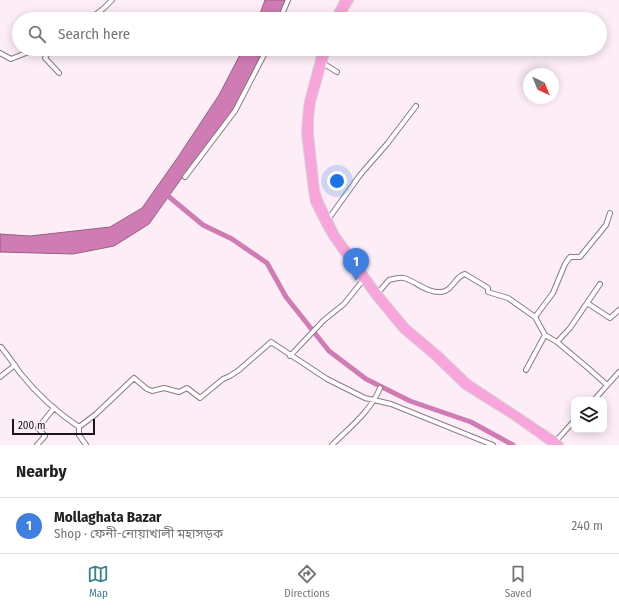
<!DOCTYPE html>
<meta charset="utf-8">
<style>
:root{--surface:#fff;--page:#f6f6f6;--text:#222;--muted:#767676;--line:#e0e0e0;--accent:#3b818c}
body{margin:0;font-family:"Fira Sans Condensed","Noto Sans Bengali",sans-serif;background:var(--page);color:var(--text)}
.controls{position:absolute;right:12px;bottom:12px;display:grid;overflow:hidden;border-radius:8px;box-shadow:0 2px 10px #0003}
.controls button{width:36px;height:36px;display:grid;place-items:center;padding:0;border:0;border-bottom:1px solid var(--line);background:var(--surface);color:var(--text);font:20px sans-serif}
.compass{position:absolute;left:523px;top:68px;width:36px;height:36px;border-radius:50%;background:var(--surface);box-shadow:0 2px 10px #0003;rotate:137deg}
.scale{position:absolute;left:12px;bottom:10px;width:83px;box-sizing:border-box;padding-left:4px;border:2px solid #1b1419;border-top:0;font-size:11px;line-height:14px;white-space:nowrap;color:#1b1419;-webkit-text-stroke:3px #fdedf7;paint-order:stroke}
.you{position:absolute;left:337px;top:181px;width:14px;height:14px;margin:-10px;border:3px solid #fff;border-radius:50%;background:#1a73e8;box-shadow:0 0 0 6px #1a73e833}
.badge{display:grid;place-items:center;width:26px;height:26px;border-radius:50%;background:var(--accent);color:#fff;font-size:13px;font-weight:700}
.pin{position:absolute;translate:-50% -33px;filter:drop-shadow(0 1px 2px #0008)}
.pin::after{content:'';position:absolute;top:21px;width:14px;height:12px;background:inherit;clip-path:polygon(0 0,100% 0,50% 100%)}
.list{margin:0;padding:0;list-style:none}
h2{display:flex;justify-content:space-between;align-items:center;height:52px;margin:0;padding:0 16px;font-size:17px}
h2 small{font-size:13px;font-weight:400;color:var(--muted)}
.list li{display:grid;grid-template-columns:26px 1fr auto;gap:12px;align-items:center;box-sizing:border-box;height:56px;padding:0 16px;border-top:1px solid var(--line)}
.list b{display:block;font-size:15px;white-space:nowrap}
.list p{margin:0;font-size:13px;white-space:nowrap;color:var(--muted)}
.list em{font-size:13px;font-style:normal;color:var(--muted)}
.icon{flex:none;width:22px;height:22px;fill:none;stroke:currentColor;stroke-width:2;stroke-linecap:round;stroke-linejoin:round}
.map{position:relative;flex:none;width:619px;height:445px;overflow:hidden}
.search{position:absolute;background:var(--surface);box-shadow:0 2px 10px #0003;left:12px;right:12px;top:12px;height:44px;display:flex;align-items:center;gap:10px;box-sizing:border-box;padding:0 14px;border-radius:22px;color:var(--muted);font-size:15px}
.sheet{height:108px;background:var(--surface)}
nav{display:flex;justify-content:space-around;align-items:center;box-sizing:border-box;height:56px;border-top:1px solid var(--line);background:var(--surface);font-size:11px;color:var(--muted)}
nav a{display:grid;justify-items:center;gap:2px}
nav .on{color:var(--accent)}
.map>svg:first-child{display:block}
</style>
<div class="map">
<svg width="619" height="445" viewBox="0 0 619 445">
<rect width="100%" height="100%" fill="#fdedf7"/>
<!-- water -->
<path fill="#d07cb4" stroke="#9a5d86" d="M265,0H286L278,19H258Z
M243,49H264L233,110L191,165L149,224L114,246L73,254L0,252V234L30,236L110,227L142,208L178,157L219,95Z"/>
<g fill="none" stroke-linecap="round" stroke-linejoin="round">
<!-- river -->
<path stroke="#d07cb4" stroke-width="5" d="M168,196L203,225L232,239L267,263L286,297L329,351L366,379L410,401L471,422L513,445"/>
<defs>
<path id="minor" d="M90,19L104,8L112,0
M280,19L288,0
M50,49L45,58L59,73
M0,53L11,59L36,49
M321,62L337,72
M185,177L235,111L267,49
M327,221L360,175L387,144L416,106
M377,294L389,280C393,279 399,277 404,278C417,282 427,293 441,292C453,291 455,276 465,274L488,288V292L508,298L535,317L545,335L557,342L588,368L607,385
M587,303L610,318L619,310
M535,317L553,293L565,264L570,257H580L606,225L610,213
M557,342L570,328L600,284
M1,347C8,355 14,365 21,374C37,394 58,413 79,427
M290,356L324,320L344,304L364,279
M526,370L545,335
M0,377L15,365
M594,400L619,372
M79,427L96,414L134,378L147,389L152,391L164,388L179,392L187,388L200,398L223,379L230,376L239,370L271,342L327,379L365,398L391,404L493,445
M79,427V435L86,445
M555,442L574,421
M37,445L45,436L38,428L54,408
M332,445C349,428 371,411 380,388"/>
<path id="highway" d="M334,19L344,0
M339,19L350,0
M322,49L308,101L306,117L305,134L312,191L314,202L325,224L333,238L375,296L403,330L435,357L465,386L513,416L554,445
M327,49L312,102L310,118V134L316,190L319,200L336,235L377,292L406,327L438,354L467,382L556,441L560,445"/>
</defs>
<!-- minor casing -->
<use href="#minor" stroke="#8b7a84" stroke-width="6"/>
<!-- highway casing -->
<use href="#highway" stroke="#d6d5d6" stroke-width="8"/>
<!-- minor -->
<use href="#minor" stroke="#fff" stroke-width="4"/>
<!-- highway -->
<use href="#highway" stroke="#f7a5db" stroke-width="6"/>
</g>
</svg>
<div class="controls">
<button><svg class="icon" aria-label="layers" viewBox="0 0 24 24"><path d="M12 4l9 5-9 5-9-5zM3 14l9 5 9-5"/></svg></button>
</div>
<svg class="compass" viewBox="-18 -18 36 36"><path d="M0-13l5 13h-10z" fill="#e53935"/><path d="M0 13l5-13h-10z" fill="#767676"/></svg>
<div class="scale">200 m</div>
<div class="you"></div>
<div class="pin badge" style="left:356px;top:281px;background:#3f7fe0">1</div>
<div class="search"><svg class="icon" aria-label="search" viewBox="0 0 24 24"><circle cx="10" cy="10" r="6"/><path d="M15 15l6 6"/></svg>Search here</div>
</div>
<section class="sheet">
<h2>Nearby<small></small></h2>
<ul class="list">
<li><span class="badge" style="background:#3f7fe0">1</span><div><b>Mollaghata Bazar</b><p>Shop · ফেনী-নোয়াখালী মহাসড়ক</p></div><em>240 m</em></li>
</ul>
</section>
<nav>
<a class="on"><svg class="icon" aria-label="map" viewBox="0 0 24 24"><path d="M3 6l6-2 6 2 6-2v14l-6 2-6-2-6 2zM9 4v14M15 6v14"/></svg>Map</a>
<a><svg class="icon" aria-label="directions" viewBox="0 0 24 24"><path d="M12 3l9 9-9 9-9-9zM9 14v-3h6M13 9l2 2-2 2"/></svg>Directions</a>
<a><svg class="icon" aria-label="saved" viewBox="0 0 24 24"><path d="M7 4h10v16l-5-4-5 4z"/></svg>Saved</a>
</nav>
